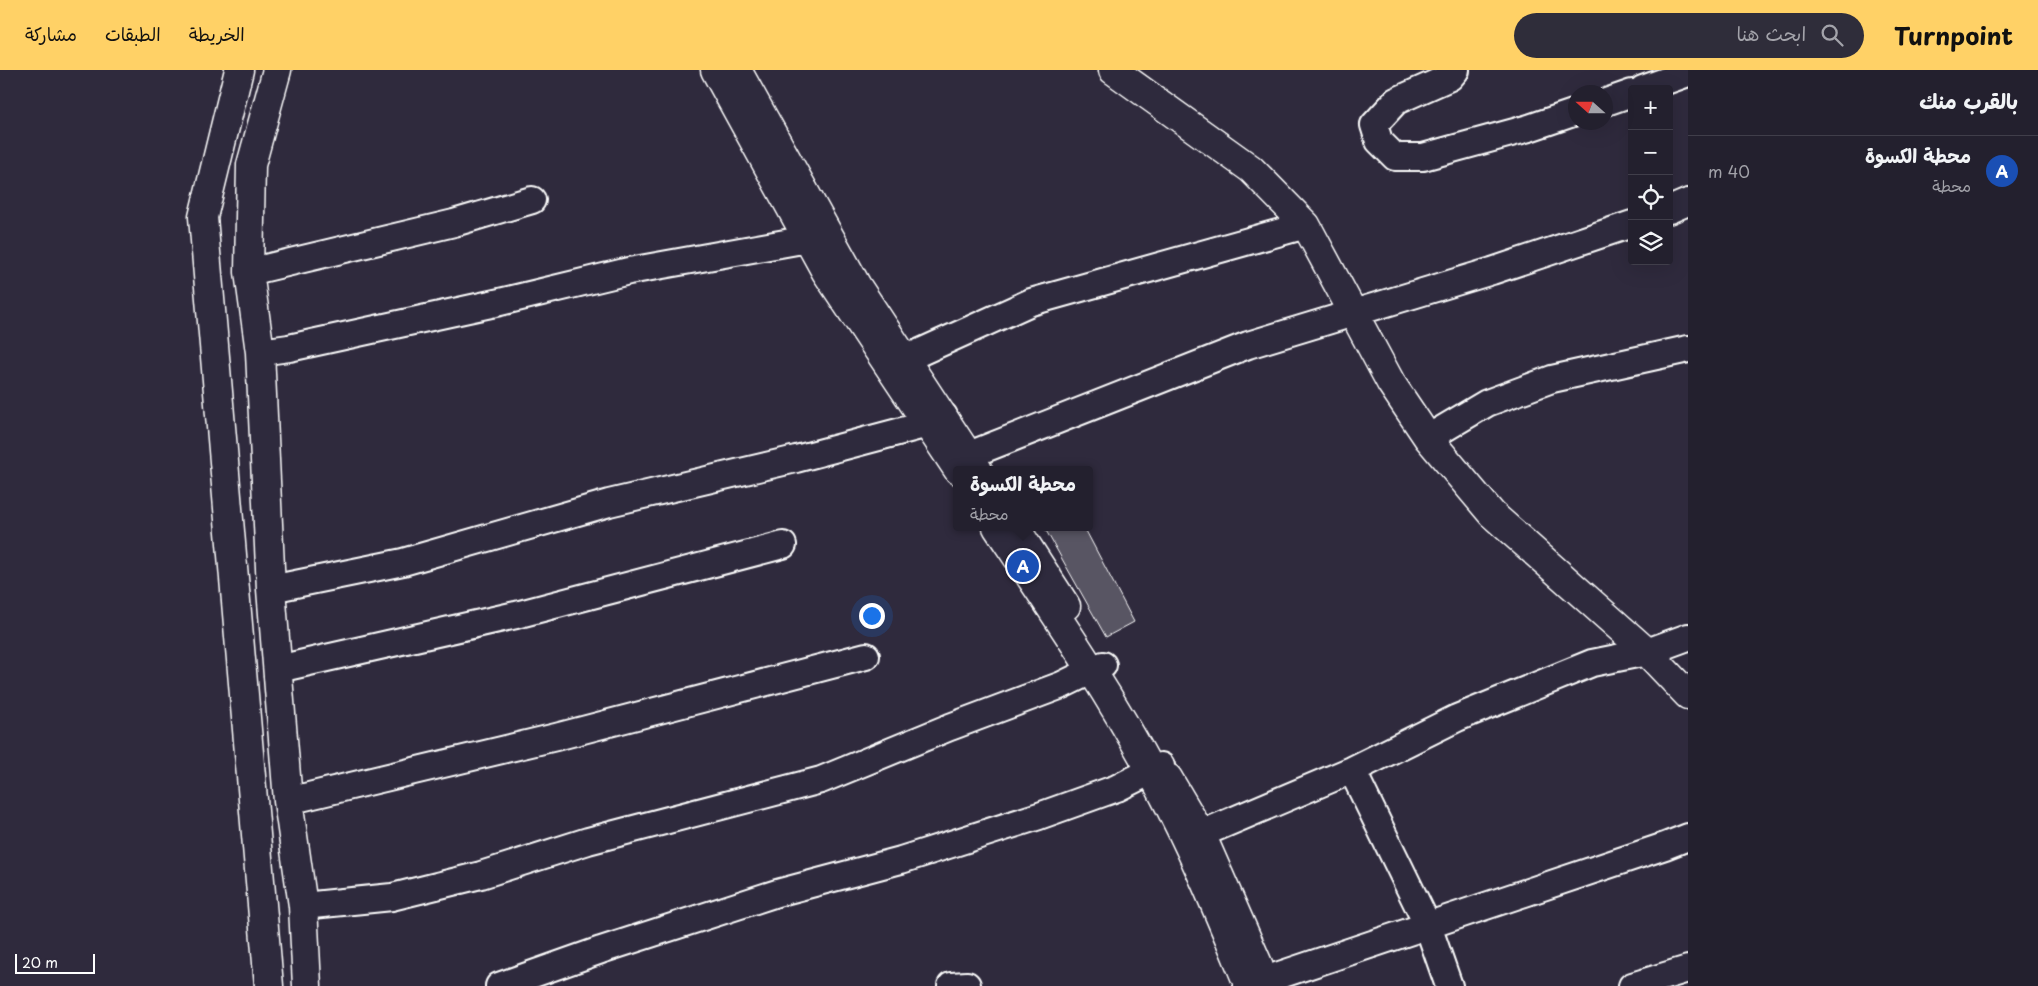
<!DOCTYPE html>
<html lang="ar">
<meta charset="utf-8">
<style>
:root{--surface:#23202e;--page:#2f2d3a;--text:#f1f3f6;--muted:#a3a3aa;--line:#403e4a;--accent:#ffd166}
body{margin:0;font-family:"Playpen Sans","Playpen Sans Arabic",sans-serif;background:var(--page);color:var(--text);direction:rtl}
.controls{position:absolute;right:15px;top:15px;display:grid;overflow:hidden;border-radius:5px;box-shadow:0 5px 20px #0002}
.controls button{width:45px;height:45px;display:grid;place-items:center;padding:0;border:0;border-bottom:1px solid var(--line);background:var(--surface);color:var(--text);font:25px sans-serif}
.compass{position:absolute;left:1568px;top:15px;width:45px;height:45px;border-radius:50%;background:var(--surface);box-shadow:0 5px 20px #0002;rotate:291deg}
.scale{position:absolute;left:15px;bottom:12px;width:80px;box-sizing:border-box;padding-left:5px;border:2px solid #fff;border-top:0;font-size:14px;line-height:18px;white-space:nowrap;color:#fff;-webkit-text-stroke:4px #2f2a3d;paint-order:stroke}
.you{position:absolute;left:871px;top:545px;width:18px;height:18px;margin:-12px;border:4px solid #fff;border-radius:50%;background:#1a73e8;box-shadow:0 0 0 8px #1a73e833}
.badge{display:grid;place-items:center;width:32px;height:32px;border-radius:50%;background:var(--accent);color:#fff;font-size:16px;font-weight:700}
.pin{position:absolute;translate:-50% -50%;border:2px solid #fff;box-shadow:0 1px 5px #0006}
.popup{position:absolute;left:953px;top:396px;width:140px;height:65px;box-sizing:border-box;display:grid;place-content:center;border-radius:5px;background:var(--surface);filter:drop-shadow(0 1px 4px #0005);font-size:16px;white-space:nowrap;color:var(--muted)}
.popup b{font-size:19px;color:var(--text)}
.popup::after{content:'';position:absolute;left:50%;top:100%;margin-left:-10px;border:10px solid transparent;border-top-color:var(--surface)}
.list{margin:0;padding:0;list-style:none}
h2{display:flex;justify-content:space-between;align-items:center;height:65px;margin:0;padding:0 20px;font-size:21px}
h2 small{font-size:16px;font-weight:400;color:var(--muted)}
.list li{display:grid;grid-template-columns:32px 1fr auto;gap:15px;align-items:center;box-sizing:border-box;height:70px;padding:0 20px;border-top:1px solid var(--line)}
.list b{display:block;font-size:19px;white-space:nowrap}
.list p{margin:0;font-size:16px;white-space:nowrap;color:var(--muted)}
.list em{font-size:16px;font-style:normal;color:var(--muted)}
.icon{flex:none;width:28px;height:28px;fill:none;stroke:currentColor;stroke-width:2;stroke-linecap:round;stroke-linejoin:round}
.map{position:relative;flex:none;width:1688px;height:916px;overflow:hidden;direction:ltr}
header{display:flex;align-items:center;gap:30px;box-sizing:border-box;height:70px;padding:0 25px;background:var(--accent);color:#111}
header strong{font-size:24px}
nav{display:flex;gap:28px;margin-inline-start:auto;font-size:18px}
.search{width:350px;height:45px;background:var(--page);display:flex;align-items:center;gap:12px;box-sizing:border-box;padding:0 18px;border-radius:28px;color:var(--muted);font-size:19px}
main{display:flex}
aside{flex:1;background:var(--surface)}
.map>svg:first-child{display:block}
</style>
<header>
<strong>Turnpoint</strong>
<div class="search"><svg class="icon" aria-label="search" viewBox="0 0 24 24"><circle cx="10" cy="10" r="6"/><path d="M15 15l6 6"/></svg>ابحث هنا</div>
<nav><a>الخريطة</a><a>الطبقات</a><a>مشاركة</a></nav>
</header>
<main>
<aside>
<h2>بالقرب منك<small></small></h2>
<ul class="list">
<li><span class="badge" style="background:#1a4fb4">A</span><div><b>محطة الكسوة</b><p>محطة</p></div><em>40 m</em></li>
</ul>
</aside>
<div class="map">
<svg width="1688" height="916" viewBox="0 0 1688 916">
<rect width="100%" height="100%" fill="#2f2a3d"/>
<filter id="ink" filterUnits="userSpaceOnUse"><feTurbulence type="fractalNoise" baseFrequency=".02" numOctaves="2"/><feDisplacementMap in="SourceGraphic" scale="10" xChannelSelector="R" yChannelSelector="G"/><feConvolveMatrix kernelMatrix="1 2 1 2 8 2 1 2 1" color-interpolation-filters="sRGB"/></filter>
<g filter="url(#ink)">
<!-- building -->
<path fill="#595564" stroke="#fff" d="M1044,457H1084L1134,552L1106,567Z"/>
<g fill="none" stroke-linecap="round" stroke-linejoin="round">
<defs>
<path id="street" d="M1456,0L1450,7L1396,31L1374,55L1379,71L1395,87H1423L1529,58L1576,42
M1643,19L1688,3
M1606,32L1632,23
M1669,140L1688,132
M249,202L454,153L532,130
M260,282L289,278L500,232L629,201L808,169
M905,289L1031,232L1306,155
M1428,368L1487,333L1552,309L1688,279
M969,385L1248,275L1492,201L1632,154
M271,519L403,492L609,433L796,389L928,354L944,346
M278,599L516,545L783,475
M1352,700L1428,856L1449,916
M288,731L556,667L866,586
M1201,764L1352,700L1457,648L1592,593L1647,582L1688,567
M303,836L392,827L481,805L588,771L821,710L950,657L1062,615L1103,595
M1262,911L1665,776L1688,767
M499,916L601,880L777,823L901,790L1039,746L1117,718L1161,696
M951,916L967,915
M1632,916L1688,899"/>
<path id="secondary" d="M239,0L203,147L269,916
M277,0L251,95L249,202L260,282L271,519L288,731L303,836L307,916
M737,0L857,216L978,400
M1113,0L1251,99L1306,155L1391,313L1428,368L1492,444L1647,582L1688,625
M1015,457L1066,536
M1168,708L1201,764L1258,894L1263,916"/>
<path id="primary" d="M715,0L826,202L958,400
M997,457C1054,542 1113,628 1160,718C1194,782 1221,849 1249,916"/>
</defs>
<!-- street casing -->
<use href="#street" stroke="#fff" stroke-width="30"/>
<!-- secondary casing -->
<use href="#secondary" stroke="#fff" stroke-width="31"/>
<!-- primary casing -->
<use href="#primary" stroke="#fff" stroke-width="31"/>
<!-- street -->
<use href="#street" stroke="#2f2a3d" stroke-width="26"/>
<!-- secondary -->
<use href="#secondary" stroke="#2f2a3d" stroke-width="28"/>
<!-- primary -->
<use href="#primary" stroke="#2f2a3d" stroke-width="28"/>
</g>
</g>
</svg>
<div class="controls">
<button>+</button>
<button>−</button>
<button><svg class="icon" aria-label="locate" viewBox="0 0 24 24"><circle cx="12" cy="12" r="6"/><path d="M12 2v4M12 18v4M2 12h4M18 12h4"/></svg></button>
<button><svg class="icon" aria-label="layers" viewBox="0 0 24 24"><path d="M12 4l9 5-9 5-9-5zM3 14l9 5 9-5"/></svg></button>
</div>
<svg class="compass" viewBox="-18 -18 36 36"><path d="M0-13l5 13h-10z" fill="#e53935"/><path d="M0 13l5-13h-10z" fill="#a3a3aa"/></svg>
<div class="scale">20 m</div>
<div class="you"></div>
<div class="pin badge" style="left:1023px;top:496px;background:#1a4fb4">A</div>
<div class="popup"><b>محطة الكسوة</b>محطة</div>
</div>
</main>
